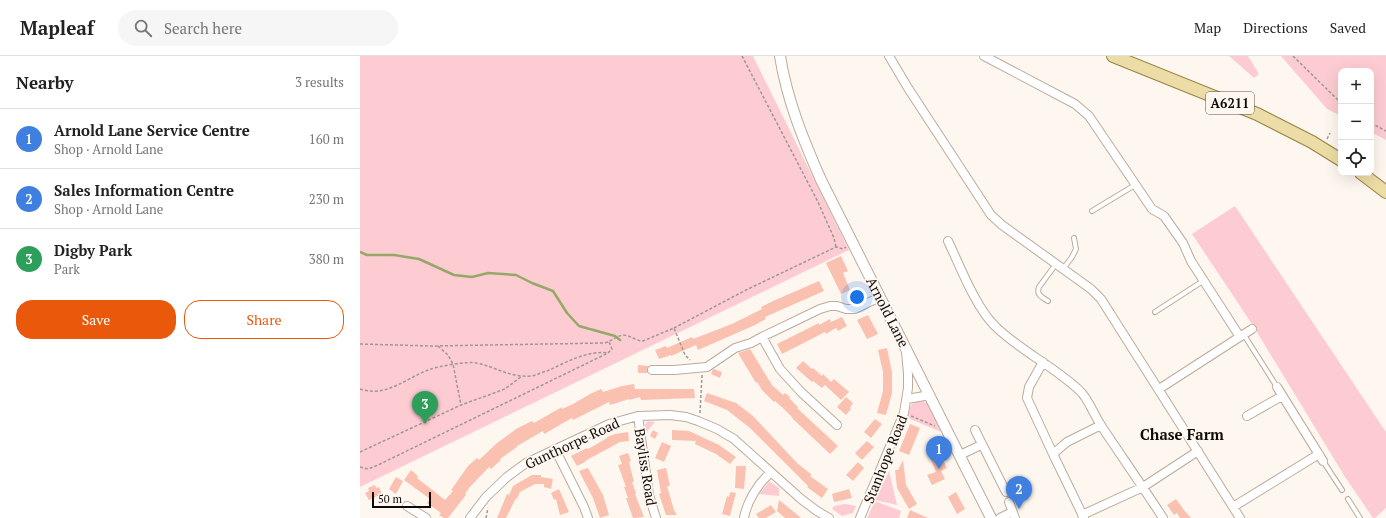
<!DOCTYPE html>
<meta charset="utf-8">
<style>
:root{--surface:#fff;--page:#f6f6f6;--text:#222;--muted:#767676;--line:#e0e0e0;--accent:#ea580c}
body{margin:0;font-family:"PT Serif",serif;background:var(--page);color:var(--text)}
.controls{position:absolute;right:12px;top:12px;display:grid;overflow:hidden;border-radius:8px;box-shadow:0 4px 16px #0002}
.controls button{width:36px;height:36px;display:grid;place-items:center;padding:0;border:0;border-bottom:1px solid var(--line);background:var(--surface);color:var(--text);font:20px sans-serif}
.scale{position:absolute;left:12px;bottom:10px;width:59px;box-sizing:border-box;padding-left:4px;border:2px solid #100a06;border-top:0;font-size:11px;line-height:14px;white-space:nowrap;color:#100a06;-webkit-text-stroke:3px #fef7f0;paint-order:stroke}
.you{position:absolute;left:497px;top:241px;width:14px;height:14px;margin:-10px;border:3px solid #fff;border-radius:50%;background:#1a73e8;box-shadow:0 0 0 6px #1a73e833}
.badge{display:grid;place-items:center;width:26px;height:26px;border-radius:50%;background:var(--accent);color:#fff;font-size:13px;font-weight:700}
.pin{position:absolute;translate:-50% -33px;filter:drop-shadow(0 1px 2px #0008)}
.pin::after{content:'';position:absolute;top:21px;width:14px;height:12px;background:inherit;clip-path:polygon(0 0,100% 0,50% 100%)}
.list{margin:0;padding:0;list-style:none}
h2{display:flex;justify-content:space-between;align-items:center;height:52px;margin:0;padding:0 16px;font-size:17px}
h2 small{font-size:13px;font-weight:400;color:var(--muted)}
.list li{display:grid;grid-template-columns:26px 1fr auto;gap:12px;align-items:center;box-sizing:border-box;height:60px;padding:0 16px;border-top:1px solid var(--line)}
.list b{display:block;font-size:15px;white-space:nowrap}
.list p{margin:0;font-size:13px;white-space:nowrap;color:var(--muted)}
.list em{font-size:13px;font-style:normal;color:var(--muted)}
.actions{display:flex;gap:8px;padding:12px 16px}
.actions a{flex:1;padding:9px 0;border:1px solid var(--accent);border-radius:16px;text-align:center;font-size:14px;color:var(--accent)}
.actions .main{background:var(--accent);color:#fff}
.icon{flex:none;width:22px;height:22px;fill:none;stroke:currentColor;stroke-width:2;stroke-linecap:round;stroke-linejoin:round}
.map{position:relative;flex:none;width:1026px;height:462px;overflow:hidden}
header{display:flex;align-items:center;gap:24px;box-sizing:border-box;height:56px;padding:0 20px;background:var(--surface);border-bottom:1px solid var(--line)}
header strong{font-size:19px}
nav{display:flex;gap:22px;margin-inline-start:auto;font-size:14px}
.search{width:280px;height:36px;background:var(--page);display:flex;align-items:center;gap:10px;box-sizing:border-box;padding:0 14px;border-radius:22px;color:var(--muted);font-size:15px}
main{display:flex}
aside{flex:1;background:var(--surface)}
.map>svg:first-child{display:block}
</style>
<header>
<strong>Mapleaf</strong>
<div class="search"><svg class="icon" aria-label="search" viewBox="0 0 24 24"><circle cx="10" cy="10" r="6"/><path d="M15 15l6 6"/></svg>Search here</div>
<nav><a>Map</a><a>Directions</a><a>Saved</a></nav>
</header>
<main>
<aside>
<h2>Nearby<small>3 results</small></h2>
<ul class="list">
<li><span class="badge" style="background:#3f7fe0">1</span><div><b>Arnold Lane Service Centre</b><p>Shop · Arnold Lane</p></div><em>160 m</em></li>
<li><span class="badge" style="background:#3f7fe0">2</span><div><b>Sales Information Centre</b><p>Shop · Arnold Lane</p></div><em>230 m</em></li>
<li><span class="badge" style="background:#2e9e5b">3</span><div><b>Digby Park</b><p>Park</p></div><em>380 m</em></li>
</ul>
<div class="actions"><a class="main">Save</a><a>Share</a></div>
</aside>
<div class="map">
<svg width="1026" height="462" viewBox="0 0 1026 462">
<rect width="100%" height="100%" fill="#fef7f0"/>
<!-- green -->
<path fill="#fdccd3" d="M0,0H393L489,194L0,431Z
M869,0H888L899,18L894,22Z
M921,0H1026V84L1011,76V15H981V60L967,53Z
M875,150L1026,376V452L1015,462H1013L985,421L892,268L832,178Z
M558,345H563L569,348L581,376L550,363L548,361C549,353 550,347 558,345Z
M288,365L295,366L285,378V368Z
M529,415L537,449L515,444Z
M409,426L412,427L419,432V440L399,438Z
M515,445L541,455L539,462H507Z
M485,448L496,450L493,457L482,460L472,453L474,450Z"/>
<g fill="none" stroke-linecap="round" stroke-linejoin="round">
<!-- stream -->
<path stroke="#96a868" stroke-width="2.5" d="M0,196L7,199H34L59,203L94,219L112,221L128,217L156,219L172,227L193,235L207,257L219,270L255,280L260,284"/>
</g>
<!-- building -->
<path fill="#fbc1b0" d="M481,200L488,215L483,217L490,234L481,238L466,207Z
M459,225L464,235L405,261L406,263L395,269L338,294L336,289L311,300V299L299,303L295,294L306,290L307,292L332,281L333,283L372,268L402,253L401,251L413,245Z
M508,259L518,278L507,283L497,264Z
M482,261L487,270L478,275L476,272L466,278L465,276L422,298L417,288L459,267V269L470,263L471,266Z
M527,292L532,316V337L526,359L517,357L523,335V316L518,294Z
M390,293L412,329L423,339L425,337L430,341L429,342L438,351L437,352L478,390L470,398L432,362V361L423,352L415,345L414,346L402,334L397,326L396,327L378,297Z
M443,305L452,313L453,312L462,320L463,318L471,326L474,323L489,336L481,344L465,329L462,332L453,325L452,326L436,312Z
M278,309L289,310L287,314L288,317H278Z
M353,313H354L362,316L360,322L351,318Z
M274,328L275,333H334L335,342L281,344L280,341L269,344V343L250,349L249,346L213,364L212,362L184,378L183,375L157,390V391L140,403L141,404L131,413L129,411L109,432L105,438L106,439L88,462H84L79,459L81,457L67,447L70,443L44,424L51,414L58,420L57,422L85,444L93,435L91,434L108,410L117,402L119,404L137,387L156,373L172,365L174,367L202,351V353L213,348L230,338L241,333L243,336L262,330Z
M347,337L376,347L393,360L437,407L452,419L450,420L468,433L462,442L447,431L448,430L390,372L367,354L344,345Z
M486,341L493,347L490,352L491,353L486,359L477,351Z
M515,363L522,368L511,382L504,376Z
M550,368L560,372L549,399L539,395Z
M293,374L298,377L295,383L290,380Z
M312,374L329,375L359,389L376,401L370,408L356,398L335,388L336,385L312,384Z
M268,376L269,385L260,386L225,405V406L217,410L211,400L227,392L228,393L247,382V381L255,378Z
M507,385L514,391L502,404L495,397Z
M302,386L311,390L304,406L295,402Z
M268,397L271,405L269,406L274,426H272L276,437L275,438L284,461L273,462L266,442H268L264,431H266L258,409L262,408L259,400Z
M580,398L587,412L581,415L585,423L572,429L567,419L576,416L570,402Z
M543,404L546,429L557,448L549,453L537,432L535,414H538Z
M498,406L504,412L493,425L486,419Z
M376,410H386L384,433L375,432Z
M228,412L243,439L249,459L240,462L233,442L219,415Z
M306,412L310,430H307L314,454L317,459H306L299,438L301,437L297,414Z
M172,419H181V421L193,423L191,433L184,431V428H175L160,436L157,443L156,442L146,462H137L147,438L149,439L153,430Z
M36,421L43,425L36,438L29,433Z
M15,429L16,432L19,431L22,438L9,444L5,437L9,435L8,432Z
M199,433L209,456L200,459L196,443L194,444L191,437Z
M489,433L492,442L474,446L472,438Z
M370,436L376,437L370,460L362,458L367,440L369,441Z
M596,436L605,453L597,458L588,441Z
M816,443L824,454L831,462H820L817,457L814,459L807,449Z
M419,444L434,456L441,462H425L417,455Z
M411,449L416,456L406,462H399L396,458Z
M550,454L568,462H547Z"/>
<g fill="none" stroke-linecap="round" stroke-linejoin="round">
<defs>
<path id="service" d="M732,155L775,129
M703,213L712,201L716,193L714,182
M688,245C682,241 676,239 679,231L696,208
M795,256L843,225
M884,279L917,331
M963,405L982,434
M988,443L1000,462"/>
<path id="minor" d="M529,0L548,32L631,159L642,169L731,233L741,243L880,462
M624,0L715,48L729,60L792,153L804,160L823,187L831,205L880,281
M588,185C600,210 616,252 635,270C660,295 694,310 720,335C728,342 735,361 742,371C762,401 783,431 803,462
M683,306L669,331L667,342L693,398
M292,314H314L347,311L375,292L391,287L402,281
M917,331L963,405
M799,333L892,273
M547,343L570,339
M278,360L289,439L296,462
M887,360L922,340
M477,369L441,336L420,313L402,281L460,253L470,250H477L486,253H495L520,241
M615,374L646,436
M195,393L224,451L228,462
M600,399L621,389
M649,446L655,462
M47,450L66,462
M873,451L959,398
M722,459L783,431L838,395
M110,462L126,441L147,421L166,407L249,368L278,360L310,359L326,361L338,365L357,373L374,383L441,443L457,455L469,462
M384,462C387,445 398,428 410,417
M500,462L544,357L548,332V318L546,296
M640,462L652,456
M724,462L693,398L707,386L741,369"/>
<path id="tertiary" d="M420,0C427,44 443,83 461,124L631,462"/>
<path id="primary" d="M753,0L897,58L952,86L981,104
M1001,117L1026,136"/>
</defs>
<!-- service casing -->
<use href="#service" stroke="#bcab9c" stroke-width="6"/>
<!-- minor casing -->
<use href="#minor" stroke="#bcab9c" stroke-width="10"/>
<!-- tertiary casing -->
<use href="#tertiary" stroke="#bcab9c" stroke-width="12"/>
<!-- primary casing -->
<use href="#primary" stroke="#978346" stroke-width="14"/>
<!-- path -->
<path stroke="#9e9791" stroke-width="1.5" stroke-dasharray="3 2" stroke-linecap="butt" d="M382,0L458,146L474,182L476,191
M933,0L981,47
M1011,67L1026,75
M967,83L970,77
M314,272L386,234L476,191L483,193L486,191
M0,288L72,290L244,287C251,286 256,280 263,279C270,279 276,285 283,285L314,272L325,299L330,304
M78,290L88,299L93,308L101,349
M0,333C27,342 47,321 71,313C80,310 108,305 116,307C137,311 149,322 172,320C177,319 182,316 187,315C205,307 227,294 248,297
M340,357L342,319
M551,360L575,370
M0,396L101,349L145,333L162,320
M0,411L8,413L18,409L248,297L252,293L249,286
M126,462L128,452"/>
<!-- service -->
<use href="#service" stroke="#fff" stroke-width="4"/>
<!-- minor -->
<use href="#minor" stroke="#fff" stroke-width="8"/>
<!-- tertiary -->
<use href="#tertiary" stroke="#fff" stroke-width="10"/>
<!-- primary -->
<use href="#primary" stroke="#ecdca5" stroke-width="12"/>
</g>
<g text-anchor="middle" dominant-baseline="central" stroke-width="3.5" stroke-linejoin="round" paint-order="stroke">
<!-- shield labels -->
<rect fill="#fef7f0" stroke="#57514c" stroke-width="1" x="846" y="36" width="48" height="22" rx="3"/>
<g font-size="13" font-weight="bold" fill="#100a06">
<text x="870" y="47">A6211</text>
</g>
<!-- street labels -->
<g font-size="14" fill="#100a06" stroke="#fef7f0">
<text transform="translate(528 256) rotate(63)">Arnold Lane</text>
<text transform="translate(212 387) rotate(-25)">Gunthorpe Road</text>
<text transform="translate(525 403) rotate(-68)">Stanhope Road</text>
<text transform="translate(286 411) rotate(81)">Bayliss Road</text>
</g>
<!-- neighbourhood labels -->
<g font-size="15" font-weight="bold" fill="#100a06" stroke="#fef7f0">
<text x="822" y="378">Chase Farm</text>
</g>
</g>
</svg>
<div class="controls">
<button>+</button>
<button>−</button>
<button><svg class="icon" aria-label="locate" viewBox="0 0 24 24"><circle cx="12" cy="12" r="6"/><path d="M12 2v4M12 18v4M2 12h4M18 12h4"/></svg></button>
</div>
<div class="scale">50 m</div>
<div class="you"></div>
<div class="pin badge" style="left:579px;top:413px;background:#3f7fe0">1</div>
<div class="pin badge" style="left:659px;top:453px;background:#3f7fe0">2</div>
<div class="pin badge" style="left:65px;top:368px;background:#2e9e5b">3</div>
</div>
</main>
